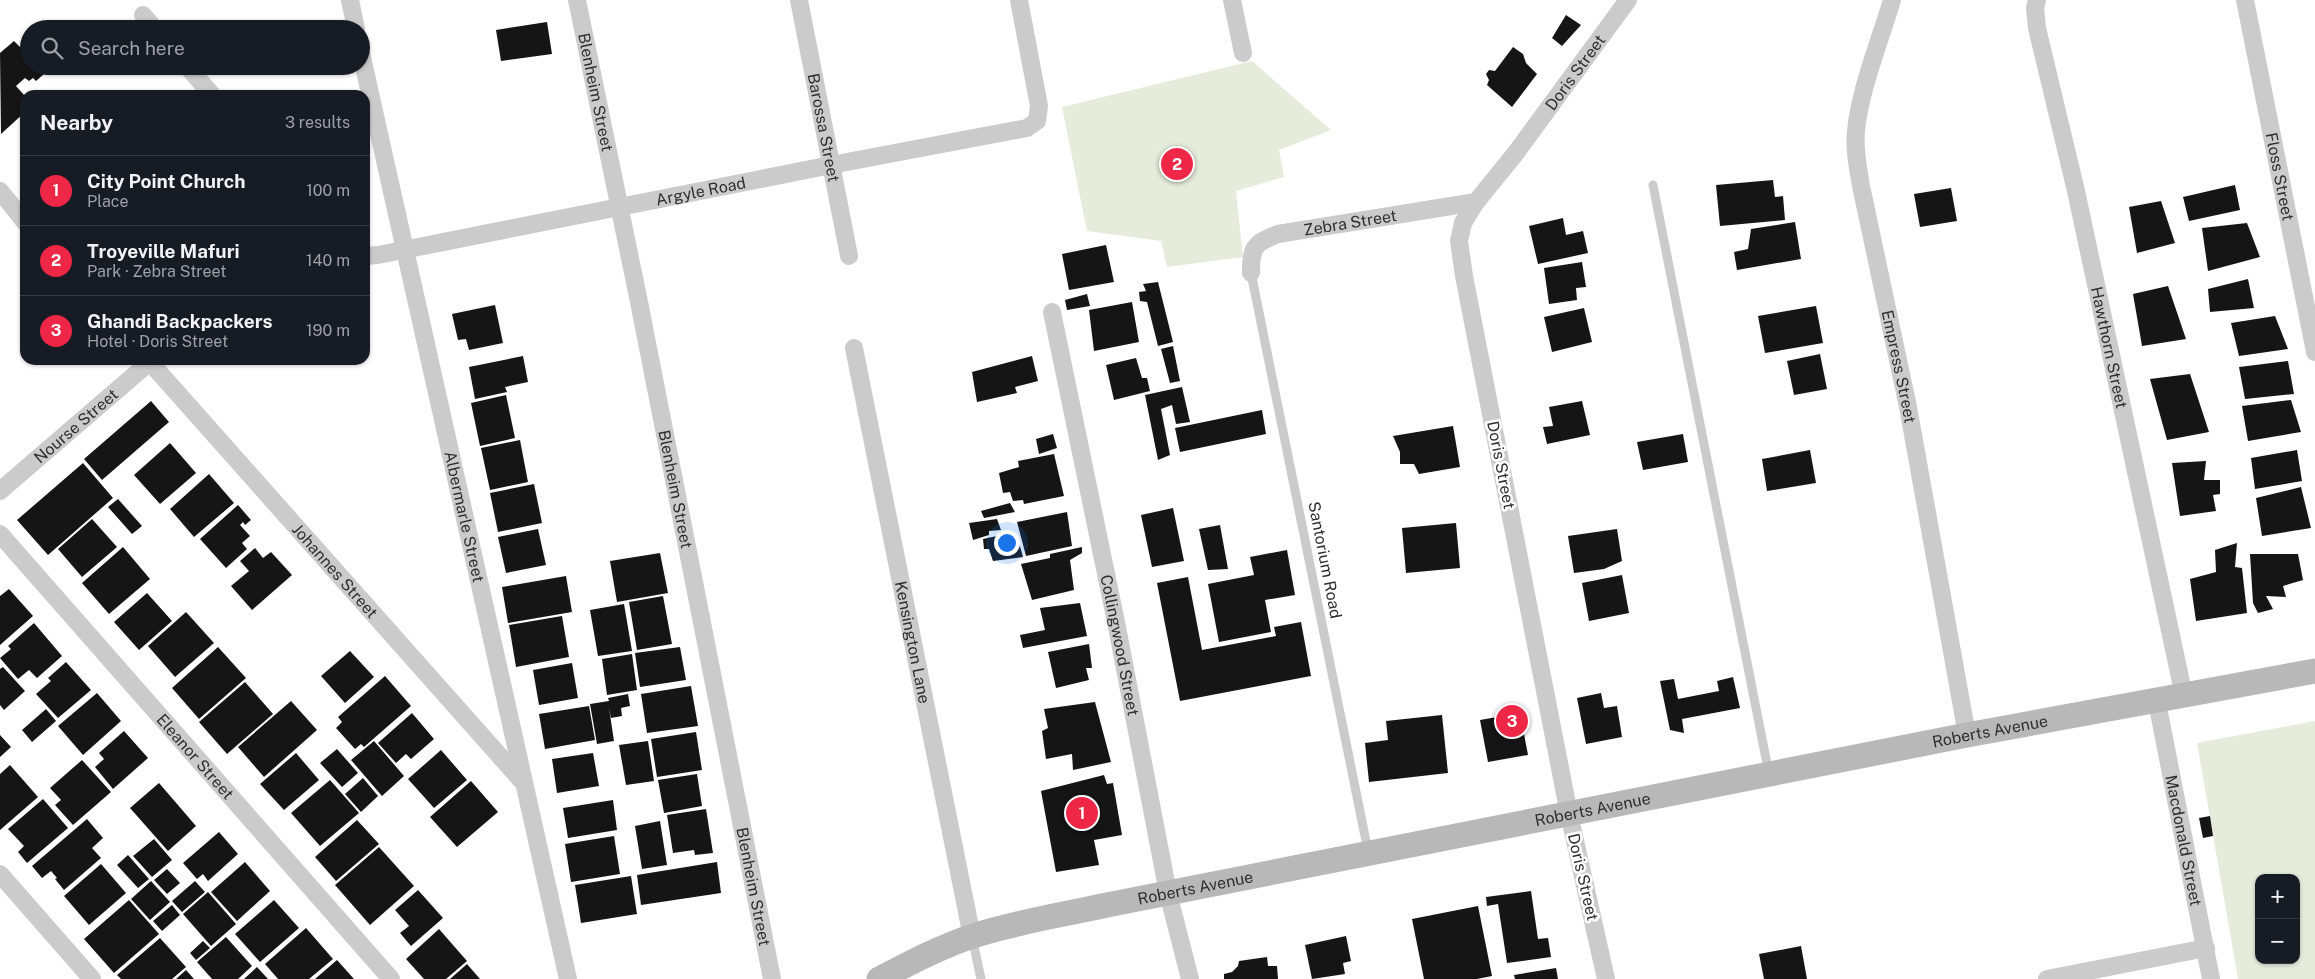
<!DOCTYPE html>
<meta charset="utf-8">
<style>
:root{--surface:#171b24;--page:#20242c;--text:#f1f3f6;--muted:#9ea1a6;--line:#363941;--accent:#ef2747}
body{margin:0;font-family:"Public Sans",sans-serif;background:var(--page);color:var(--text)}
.controls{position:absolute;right:15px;bottom:15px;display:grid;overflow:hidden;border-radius:10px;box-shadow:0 1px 4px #0004}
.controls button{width:45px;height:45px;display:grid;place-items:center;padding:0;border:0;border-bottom:1px solid var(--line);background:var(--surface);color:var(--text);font:25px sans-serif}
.you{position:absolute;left:1006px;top:542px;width:18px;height:18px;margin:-12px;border:4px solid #fff;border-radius:50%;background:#1a73e8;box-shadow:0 0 0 8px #1a73e833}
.badge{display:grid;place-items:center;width:32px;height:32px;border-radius:50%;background:var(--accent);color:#fff;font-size:16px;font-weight:700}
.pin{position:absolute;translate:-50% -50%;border:2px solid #fff;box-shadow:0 1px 5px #0006}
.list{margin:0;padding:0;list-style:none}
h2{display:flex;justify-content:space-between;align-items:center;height:65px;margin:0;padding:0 20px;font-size:21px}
h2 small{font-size:16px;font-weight:400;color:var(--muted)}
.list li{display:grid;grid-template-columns:32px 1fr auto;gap:15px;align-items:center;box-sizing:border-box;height:70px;padding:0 20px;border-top:1px solid var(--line)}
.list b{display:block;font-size:19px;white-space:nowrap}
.list p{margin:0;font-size:16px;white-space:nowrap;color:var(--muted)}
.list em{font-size:16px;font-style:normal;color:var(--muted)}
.icon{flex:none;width:28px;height:28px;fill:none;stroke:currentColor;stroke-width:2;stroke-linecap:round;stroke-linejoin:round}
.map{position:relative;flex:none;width:2315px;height:979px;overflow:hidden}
.search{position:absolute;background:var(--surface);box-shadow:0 1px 4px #0004;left:20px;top:20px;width:350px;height:55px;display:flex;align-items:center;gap:12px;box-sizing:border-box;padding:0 18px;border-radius:28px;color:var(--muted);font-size:19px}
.panel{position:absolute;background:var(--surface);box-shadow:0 1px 4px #0004;left:20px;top:90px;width:350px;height:275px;border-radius:15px}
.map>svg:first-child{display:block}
</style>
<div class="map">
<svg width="2315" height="979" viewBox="0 0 2315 979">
<rect width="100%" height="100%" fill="#fff"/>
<!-- green -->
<path fill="#e6ecdb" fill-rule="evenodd" d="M1252,61L1331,130L1279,150L1284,177L1236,191L1243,257L1167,267L1161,241L1087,231L1062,107Z
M2315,721V979H2238L2197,743ZM2259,878H2296V960H2259Z"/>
<!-- building -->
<path fill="#151515" d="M1566,15L1581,25L1562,46L1552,38Z
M547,22L552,54L501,61L496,30Z
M14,41L29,56V66H38L44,74L36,81L33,78L29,81L25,78L16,86L25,96V112L1,134L0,53Z
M1513,47L1523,54L1526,63L1537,74L1512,107L1487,85L1489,80L1486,74L1489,70L1495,71Z
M1773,180L1775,197L1783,196L1785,220L1720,226L1716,185Z
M2235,185L2240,210L2189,221L2183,197Z
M1951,188L1957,221L1920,227L1914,194Z
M2161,201L2175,243L2137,253L2129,207Z
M1563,218L1566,235L1583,231L1588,253L1538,264L1529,226Z
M1795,222L1801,259L1737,270L1734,252L1748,249L1751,229Z
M2247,223L2260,257L2208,271L2202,228Z
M1106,245L1114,282L1069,290L1062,254Z
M1582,262L1586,287L1576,288L1577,300L1549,304L1544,268Z
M2248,279L2254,308L2210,312L2208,289Z
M1158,282L1173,342L1158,346L1147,302L1140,301L1139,292L1146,291L1143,284Z
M2168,286L2186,339L2142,346L2133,294Z
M1087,294L1090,306L1067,310L1065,300Z
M1132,302L1139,342L1094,351L1089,310Z
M495,305L503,343L469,350L466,339L458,340L452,314Z
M1816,306L1823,343L1765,353L1758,316Z
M1584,308L1592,342L1552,352L1544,317Z
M2275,316L2288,349L2239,356L2231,323Z
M1173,346L1180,381L1170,383L1161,349Z
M1820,354L1827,389L1794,395L1787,361Z
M523,356L528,382L505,387L507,392L475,399L469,367Z
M1032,356L1038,381L1015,387L1017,393L977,402L972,372Z
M1136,358L1142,378H1147L1150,391L1114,400L1106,365Z
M2288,361L2294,394L2245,399L2239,367Z
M2190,374L2209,432L2167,440L2150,379Z
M1182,387L1190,422L1176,424L1172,405L1161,409L1170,455L1158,460L1145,395Z
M506,395L515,438L480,446L471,403Z
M2291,400L2301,432L2248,441L2242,406Z
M151,401L169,422L102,480L84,459Z
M1582,401L1590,435L1547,444L1543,427L1553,426L1549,407Z
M1262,410L1266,434L1180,452L1175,428Z
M1453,426L1460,467L1419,474L1414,464H1400V452L1393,436Z
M1053,434L1057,448L1039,454L1036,439Z
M1683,434L1688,462L1643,470L1637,442Z
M520,440L528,482L490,490L481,448Z
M170,443L196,473L160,504L134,475Z
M1810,450L1816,483L1767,491L1762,459Z
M2297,450L2302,481L2255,489L2251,458Z
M1054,454L1064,496L1024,504L1023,500L1013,501L1010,492L1003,493L999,473L1019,467L1018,461Z
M2206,461L2204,480H2220V494L2213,495L2216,511L2180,516L2172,463Z
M83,463L113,498L48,555L17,520Z
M209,474L234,503L194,537L170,509Z
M534,484L542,523L498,532L490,493Z
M2301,487L2311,528L2262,536L2256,498Z
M118,499L142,526L132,534L108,507Z
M1010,503L1015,512L984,518L981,511Z
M238,505L251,520L245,525L243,522L240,525L250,536L242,543L247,549L226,568L200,539Z
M1173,508L1184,561L1152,567L1141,515Z
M1067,512L1072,546L1026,556L1017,522Z
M92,519L117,547L82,577L58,549Z
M997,519L1001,530L989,531V535L973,540L969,523Z
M1456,523L1460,568L1406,573L1402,528Z
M1220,525L1228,569L1208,570L1199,529Z
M538,529L546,565L506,573L498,537Z
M1617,529L1622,561L1604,569L1574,573L1568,536Z
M997,536L998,542L1018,539L1023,557L993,561L989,549H984L983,539Z
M2237,543L2235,567L2242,568L2247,613L2196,621L2190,579L2216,572L2215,550Z
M123,547L150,579L109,614L82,583Z
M1082,547V553L1070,560L1074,590L1032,600L1021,564L1050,558V554Z
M255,548L263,558L271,552L292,575L252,610L231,586L249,571L240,561Z
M1287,550L1295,595L1265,600L1271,632L1219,642L1208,584L1254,575L1250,557Z
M660,553L668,593L617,602L610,561Z
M2250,554H2298L2303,580L2283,586L2286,597L2266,596L2273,609L2258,613L2253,603Z
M1622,575L1629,613L1589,621L1582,583Z
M566,576L572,612L508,623L502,587Z
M1188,577L1202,650L1276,636L1274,627L1301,622L1311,676L1180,701L1157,583Z
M9,589L33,616L0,645V596Z
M147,593L172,621L139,650L114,622Z
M663,596L672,644L637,650L629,602Z
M1080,603L1087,636L1023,648L1020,635L1045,630L1040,608Z
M624,604L632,651L598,656L590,610Z
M186,612L214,643L175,677L148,646Z
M562,616L569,657L516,667L509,625Z
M34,623L62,656L37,678L29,670L18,679L0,658L11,649L8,646Z
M1089,644L1092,668H1086L1089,680L1056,688L1048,652Z
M218,647L246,678L199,719L172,688Z
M680,647L686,680L640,687L635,653Z
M350,651L374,677L345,703L321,676Z
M632,654L637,690L607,695L602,659Z
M66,662L91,690L58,718L36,694L51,681L48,678Z
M572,663L578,698L539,705L533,670Z
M3,667L25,691L4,710L0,705V669Z
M385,676L411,706L364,747L361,744L355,749L336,728L342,722L338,717Z
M1733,677L1740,708L1682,719L1684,733L1670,730L1660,681L1674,679L1678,699L1719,691L1717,681Z
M245,682L273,714L227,754L199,722Z
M691,686L698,726L647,733L641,694Z
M97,693L121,721L83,755L58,726Z
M1601,693L1604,708L1617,706L1622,737L1586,744L1577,698Z
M628,694L630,706L621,708L622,716L611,718L609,708L614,741L597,744L590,704L609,701L608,698Z
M291,701L317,730L264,777L238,747Z
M1095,702L1111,762L1073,770L1072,754L1046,759L1042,731L1048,728L1044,709Z
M589,706L595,740L545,749L539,714Z
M46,709L56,721L32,742L22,730Z
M412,713L434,739L411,759L406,754L396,763L378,743Z
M1520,713L1528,755L1488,762L1480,720Z
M1442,715L1448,773L1369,782L1365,743L1388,740L1386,721Z
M124,731L148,758L113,789L95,767L104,759L99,753Z
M696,732L702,770L657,777L651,739Z
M0,735L11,747L0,757Z
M374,741L404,776L382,796L351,760Z
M648,741L654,781L626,785L619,745Z
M337,749L358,773L342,787L320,763Z
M441,750L467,780L434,808L408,779Z
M296,753L319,780L284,810L260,784Z
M593,753L599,786L557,793L552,759Z
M82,760L111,792L73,825L55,805L61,800L50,788Z
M10,765L38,797L0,830V774Z
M697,774L702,806L664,813L658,780Z
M1104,775L1107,784L1113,783L1122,835L1094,840L1099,865L1056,872L1041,791Z
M363,778L378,796L361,812L345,794Z
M330,780L359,813L320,846L291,813Z
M471,781L498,812L457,847L430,817Z
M159,783L196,826L168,851L130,808Z
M43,799L68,828L27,863L18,852L24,846L8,829Z
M613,800L617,830L568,838L563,808Z
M706,809L713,853L695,855L694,850L673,853L667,815Z
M2210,816L2213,836L2203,838L2199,818Z
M87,819L103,838L92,848L101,858L64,890L55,879L57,878L51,871L42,878L32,866Z
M357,820L379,844L336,881L315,857Z
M660,821L667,865L642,869L635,826Z
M219,832L238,854L208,881L203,874L197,879L183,863Z
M614,836L620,874L571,882L565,844Z
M154,839L172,860L152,877L133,856Z
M379,847L414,886L370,925L335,885Z
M128,855L149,879L138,888L117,865Z
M245,862L270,891L237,921L211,892Z
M717,862L721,893L641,905L637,875Z
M101,864L126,893L89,925L64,896Z
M167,869L180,883L167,894L154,880Z
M631,876L637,914L581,923L575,885Z
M151,881L170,902L150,920L131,899Z
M195,881L205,892L182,912L172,901Z
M418,890L443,918L411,946L400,933L409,926L395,910Z
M1531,891L1538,939L1548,938L1551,957L1507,963L1498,904L1487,906L1486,897Z
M208,892L236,924L211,946L183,914Z
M129,900L159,934L114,973L84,939Z
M274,900L299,928L260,962L235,934Z
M172,905L180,915L162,931L153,921Z
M1478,906L1492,976L1477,979H1424L1412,919Z
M306,928L333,959L309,979H278L265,964Z
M439,929L467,961L446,979H424L406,959Z
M1346,936L1351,961L1343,963L1345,974L1312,979L1305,945Z
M226,937L252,966L238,979H212L197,962Z
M160,938L186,967L172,979H121L117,975Z
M203,941L210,948L196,960L190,953Z
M1801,946L1807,979H1764L1759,954Z
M1267,957L1268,966H1277L1278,979H1224V974L1232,972L1238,966L1239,961Z
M337,960L354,979H315Z
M467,964L480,979H450Z
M257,967L268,979H244Z
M1556,968L1558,979H1515L1514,975Z
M186,970L194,979H176Z"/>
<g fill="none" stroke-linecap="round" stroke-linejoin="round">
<!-- service -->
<path stroke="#cbcbcb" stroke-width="9" d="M1653,185L1769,774
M1251,273L1368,851
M972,937L981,979"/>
<!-- minor -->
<g stroke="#cbcbcb" stroke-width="18">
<path d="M350,0L356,29"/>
<path id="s1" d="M577,0L639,302L772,979"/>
<path id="s2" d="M799,0L849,256"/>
<path d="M1232,0L1243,53"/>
<path id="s3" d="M1892,0C1880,41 1860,89 1856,131C1854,149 1858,168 1861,186L1908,407L1967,735"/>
<path id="s4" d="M2037,0L2035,8L2037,28L2076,191L2184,696"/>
<path id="s5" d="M2245,0L2315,352"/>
<path d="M143,15L155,29"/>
<path id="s6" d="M361,53L568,979"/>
<path d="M187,66L212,95"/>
<path d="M0,191L25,222"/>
<path id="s7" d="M365,256L378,255L831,165L1027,128L1037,121L1039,106L1019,0"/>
<path id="s8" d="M1251,273C1251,247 1254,243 1278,234L1476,202"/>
<path id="s9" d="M1052,312L1117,627L1168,893L1190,979"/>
<path id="s10" d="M854,348L972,937"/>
<path id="s11" d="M148,360L522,781"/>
<path id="s12" d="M0,491L152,360"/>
<path id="s13" d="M0,534L391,979"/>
<path id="s14" d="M2157,702L2211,979"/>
<path d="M0,874L92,979"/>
<path id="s15" d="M1606,979L1569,814L1464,276L1459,241L1463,223L1476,202L1515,154L1628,0"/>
<path d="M2047,979L2206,948"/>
</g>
<!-- secondary -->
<path stroke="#b8b8b8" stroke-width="25" id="s16" d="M879,979C910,963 940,947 973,936C1016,922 1062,915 1107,905L1967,735L2315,671"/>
</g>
<g text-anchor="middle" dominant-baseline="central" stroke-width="5" stroke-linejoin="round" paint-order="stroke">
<!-- street labels -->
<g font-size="16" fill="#2e2e2e" stroke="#fff">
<text stroke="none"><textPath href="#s15" startOffset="959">Doris Street</textPath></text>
<text stroke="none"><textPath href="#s1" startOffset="94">Blenheim Street</textPath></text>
<text stroke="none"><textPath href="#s2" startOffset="130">Barossa Street</textPath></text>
<text stroke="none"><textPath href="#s5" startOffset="180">Floss Street</textPath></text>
<text stroke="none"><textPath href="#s7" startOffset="342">Argyle Road</textPath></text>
<text stroke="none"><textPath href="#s8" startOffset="126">Zebra Street</textPath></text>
<text stroke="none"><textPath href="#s4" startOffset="356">Hawthorn Street</textPath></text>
<text stroke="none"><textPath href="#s3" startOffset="376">Empress Street</textPath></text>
<text stroke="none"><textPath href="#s12" startOffset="100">Nourse Street</textPath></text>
<text transform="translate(1501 465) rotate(79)">Doris Street</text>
<text stroke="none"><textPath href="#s1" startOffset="499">Blenheim Street</textPath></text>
<text stroke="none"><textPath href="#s6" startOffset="475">Albermarle Street</textPath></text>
<text transform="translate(1325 560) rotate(79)">Santorium Road</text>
<text stroke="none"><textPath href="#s11" startOffset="282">Johannes Street</textPath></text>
<text stroke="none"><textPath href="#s10" startOffset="300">Kensington Lane</textPath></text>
<text stroke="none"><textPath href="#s9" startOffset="340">Collingwood Street</textPath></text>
<text stroke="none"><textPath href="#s16" startOffset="1141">Roberts Avenue</textPath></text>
<text stroke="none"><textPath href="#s13" startOffset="296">Eleanor Street</textPath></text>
<text stroke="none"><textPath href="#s16" startOffset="736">Roberts Avenue</textPath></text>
<text stroke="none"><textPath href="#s14" startOffset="141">Macdonald Street</textPath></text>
<text transform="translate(1583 877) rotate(77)">Doris Street</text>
<text stroke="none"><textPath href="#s1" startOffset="904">Blenheim Street</textPath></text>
<text stroke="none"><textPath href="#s16" startOffset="331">Roberts Avenue</textPath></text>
</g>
</g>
</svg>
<div class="controls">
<button>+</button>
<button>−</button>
</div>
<div class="you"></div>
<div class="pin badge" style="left:1082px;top:813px">1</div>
<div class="pin badge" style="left:1177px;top:164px">2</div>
<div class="pin badge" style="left:1512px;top:721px">3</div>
<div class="search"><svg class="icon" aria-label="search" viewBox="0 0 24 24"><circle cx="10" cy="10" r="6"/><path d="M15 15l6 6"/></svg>Search here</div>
<section class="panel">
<h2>Nearby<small>3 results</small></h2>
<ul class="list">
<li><span class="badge">1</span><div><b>City Point Church</b><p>Place</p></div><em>100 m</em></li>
<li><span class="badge">2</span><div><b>Troyeville Mafuri</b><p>Park · Zebra Street</p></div><em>140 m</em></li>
<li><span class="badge">3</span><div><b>Ghandi Backpackers</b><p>Hotel · Doris Street</p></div><em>190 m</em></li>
</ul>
</section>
</div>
